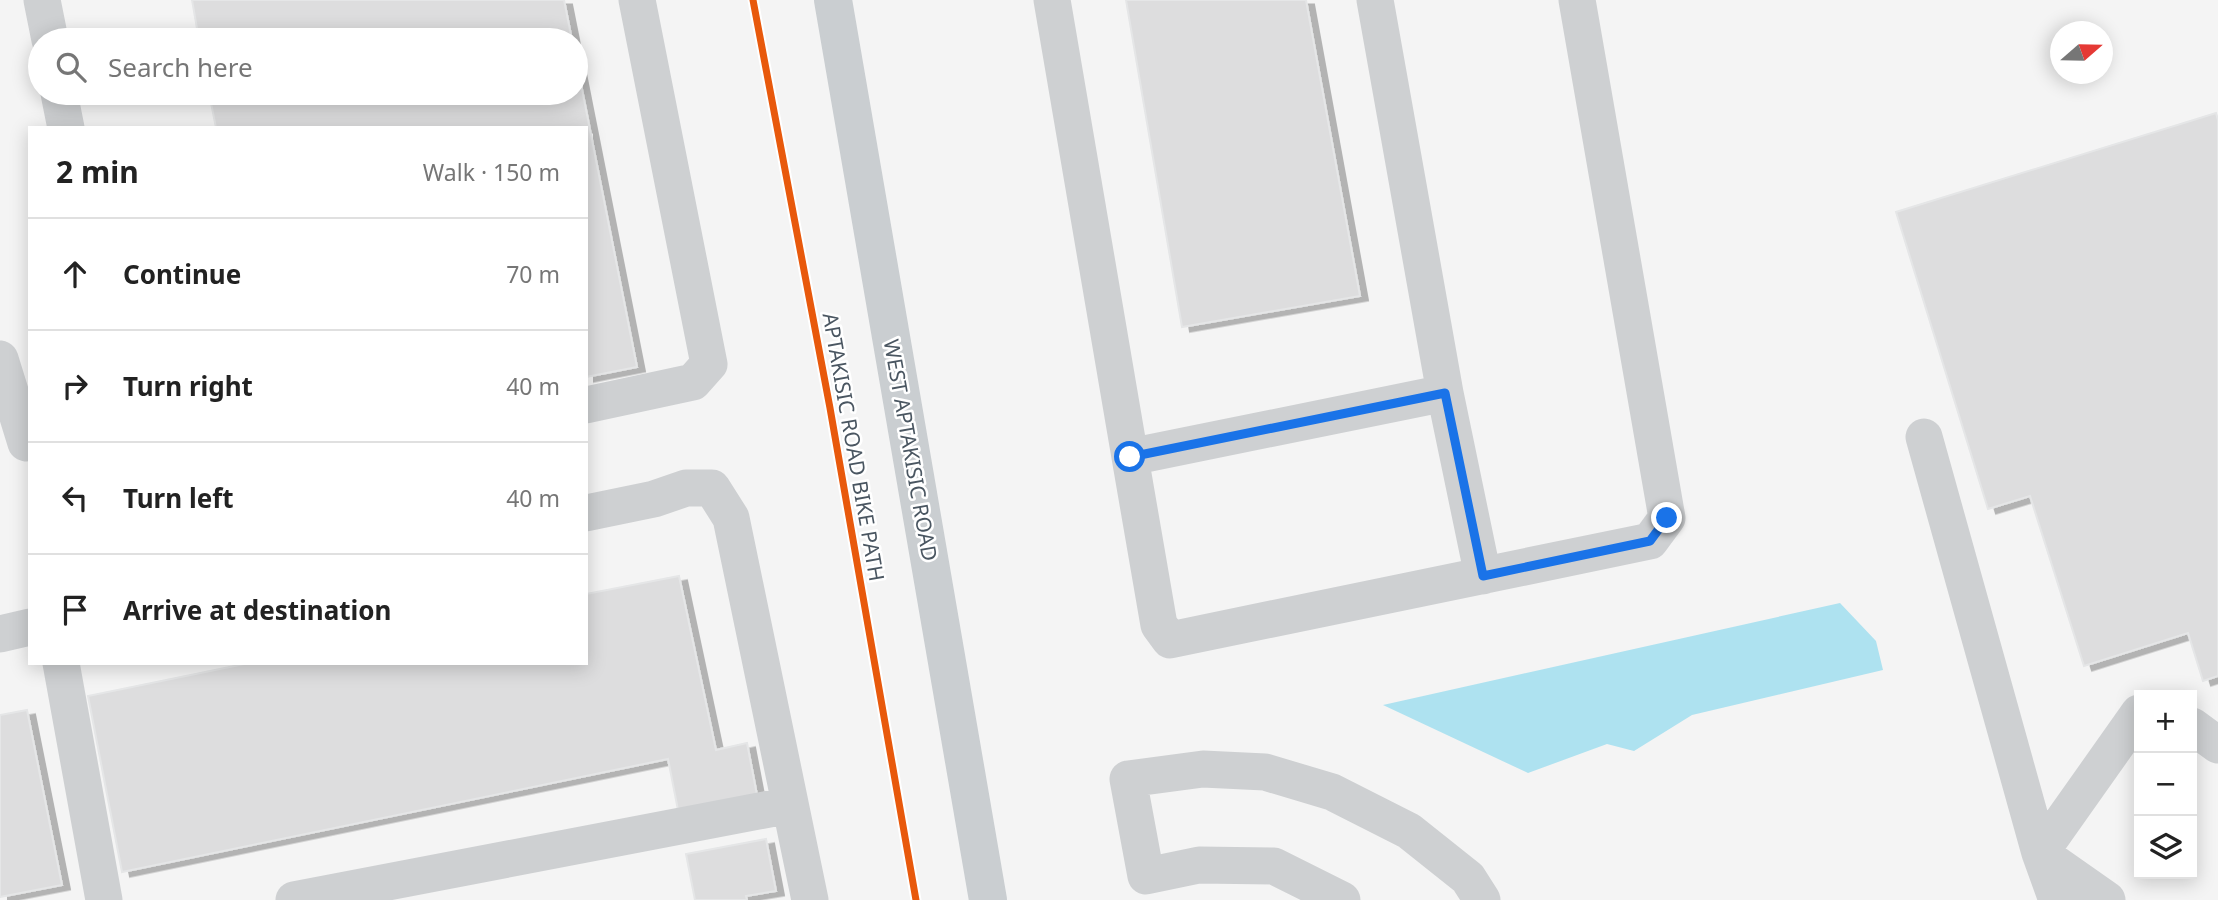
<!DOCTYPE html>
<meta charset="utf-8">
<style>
:root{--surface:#fff;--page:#f6f6f6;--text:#222;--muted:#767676;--line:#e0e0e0}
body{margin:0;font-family:"Noto Sans",sans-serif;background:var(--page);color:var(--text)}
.controls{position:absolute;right:21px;bottom:21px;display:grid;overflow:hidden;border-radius:0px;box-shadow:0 4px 18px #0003}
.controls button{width:63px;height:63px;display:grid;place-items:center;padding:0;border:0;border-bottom:2px solid var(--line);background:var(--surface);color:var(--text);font:35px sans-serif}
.compass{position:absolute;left:2050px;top:21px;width:63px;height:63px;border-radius:50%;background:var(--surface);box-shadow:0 4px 18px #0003;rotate:70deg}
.stop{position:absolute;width:21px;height:21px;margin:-16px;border:5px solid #1a73e8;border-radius:50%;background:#fff}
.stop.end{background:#1a73e8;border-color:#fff;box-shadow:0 2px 7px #0008}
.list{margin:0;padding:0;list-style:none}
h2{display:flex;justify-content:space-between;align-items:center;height:91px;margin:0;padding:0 28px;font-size:30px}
h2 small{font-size:23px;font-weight:400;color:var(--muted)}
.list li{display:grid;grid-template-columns:46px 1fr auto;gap:21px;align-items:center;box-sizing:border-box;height:112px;padding:0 28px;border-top:2px solid var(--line)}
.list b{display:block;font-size:26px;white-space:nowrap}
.list em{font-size:23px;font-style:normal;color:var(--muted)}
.icon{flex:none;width:38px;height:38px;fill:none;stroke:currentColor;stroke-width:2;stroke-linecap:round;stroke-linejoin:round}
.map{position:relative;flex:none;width:2218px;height:900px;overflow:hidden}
.search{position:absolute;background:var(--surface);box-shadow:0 4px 18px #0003;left:28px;top:28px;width:560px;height:77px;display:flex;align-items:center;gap:18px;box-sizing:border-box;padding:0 24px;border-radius:38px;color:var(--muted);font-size:26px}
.panel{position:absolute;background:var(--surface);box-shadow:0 4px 18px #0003;left:28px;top:126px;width:560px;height:539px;border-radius:0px}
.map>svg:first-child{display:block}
</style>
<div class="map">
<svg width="2218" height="900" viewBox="0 0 2218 900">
<defs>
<filter id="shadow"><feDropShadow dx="8" dy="4.5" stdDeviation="0" flood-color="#0004"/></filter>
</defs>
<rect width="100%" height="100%" fill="#f4f4f4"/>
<!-- water -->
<path fill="#aee2f0" d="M1840,603L1876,641L1883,670L1692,715L1634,751L1607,744L1528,773L1383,705Z"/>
<!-- building -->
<path fill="#ddddde" stroke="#e5e6e7" stroke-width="2" filter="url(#shadow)" d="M192,0H564L572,40H199Z
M1126,0H1306L1360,296L1182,327Z
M576,59L637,367L586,377V128H216L209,93H576Z
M2216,113L2218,120V676L2203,681L2188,633L2084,666L2030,496L1988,509L1896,212Z
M679,576L716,750L747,743L757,795L678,810L668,759L122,872L88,696L249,663H586V594Z
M27,710L62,885L0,897V715Z
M766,839L776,891L746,896L747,900H695L686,854Z"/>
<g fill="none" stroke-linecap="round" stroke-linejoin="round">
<!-- minor -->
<path stroke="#ced0d2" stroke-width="37" d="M42,0L50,40
M1052,0L1130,457L1445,393
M1375,0L1445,393L1483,576
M59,93L66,128
M0,359L26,443
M586,405L693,382L709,364L637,0
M1924,437L2040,853
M1130,457L1159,625L1170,640L1650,541L1667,518L1577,0
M586,513L654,499L686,488H712L731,518L810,900
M0,634L30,627
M61,663L104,900
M2192,726L2218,745
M2040,853L2139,713
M294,900L790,805
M1342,900L1274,866L1199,865L1146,876L1128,779L1203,769L1265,772L1332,792L1409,831L1468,878L1482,900
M2057,900L2040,853L2107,900"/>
<!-- major -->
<path stroke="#caced1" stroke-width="38" d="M833,0L988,900"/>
<defs>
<path id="cycleway" d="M753,0L830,408L916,900"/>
</defs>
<!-- cycleway casing -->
<use href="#cycleway" stroke="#fff" stroke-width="11"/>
<!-- cycleway -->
<use href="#cycleway" stroke="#e8590c" stroke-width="7"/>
</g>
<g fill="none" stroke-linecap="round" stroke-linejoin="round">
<!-- route -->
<path stroke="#1a73e8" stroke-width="9" d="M1130,457L1445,393L1483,576L1650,541L1667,518"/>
</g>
<g text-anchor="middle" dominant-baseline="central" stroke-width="5" stroke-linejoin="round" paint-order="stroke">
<!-- street labels -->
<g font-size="21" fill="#4a5661" stroke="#fff">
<text transform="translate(854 447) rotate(80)">APTAKISIC ROAD BIKE PATH</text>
<text transform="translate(911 450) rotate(80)">WEST APTAKISIC ROAD</text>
</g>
</g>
</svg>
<div class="controls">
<button>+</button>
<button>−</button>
<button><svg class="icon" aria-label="layers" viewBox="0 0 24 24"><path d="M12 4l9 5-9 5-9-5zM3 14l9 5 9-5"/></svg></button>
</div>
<svg class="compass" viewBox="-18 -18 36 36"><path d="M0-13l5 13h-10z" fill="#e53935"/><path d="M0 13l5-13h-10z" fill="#767676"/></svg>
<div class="stop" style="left:1130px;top:457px"></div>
<div class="stop end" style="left:1667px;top:518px"></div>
<div class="search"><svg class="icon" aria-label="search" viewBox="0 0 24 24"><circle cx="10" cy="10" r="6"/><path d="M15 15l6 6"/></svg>Search here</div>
<section class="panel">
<h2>2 min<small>Walk · 150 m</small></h2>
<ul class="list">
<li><svg class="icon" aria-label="ahead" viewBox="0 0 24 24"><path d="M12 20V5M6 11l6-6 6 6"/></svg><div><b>Continue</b></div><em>70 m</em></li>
<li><svg class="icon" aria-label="right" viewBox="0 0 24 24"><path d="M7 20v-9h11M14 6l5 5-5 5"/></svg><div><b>Turn right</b></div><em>40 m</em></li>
<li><svg class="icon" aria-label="left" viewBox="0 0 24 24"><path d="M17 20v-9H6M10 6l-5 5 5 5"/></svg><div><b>Turn left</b></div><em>40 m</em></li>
<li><svg class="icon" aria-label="arrive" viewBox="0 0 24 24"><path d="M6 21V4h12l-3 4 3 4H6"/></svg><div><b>Arrive at destination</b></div></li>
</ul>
</section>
</div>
